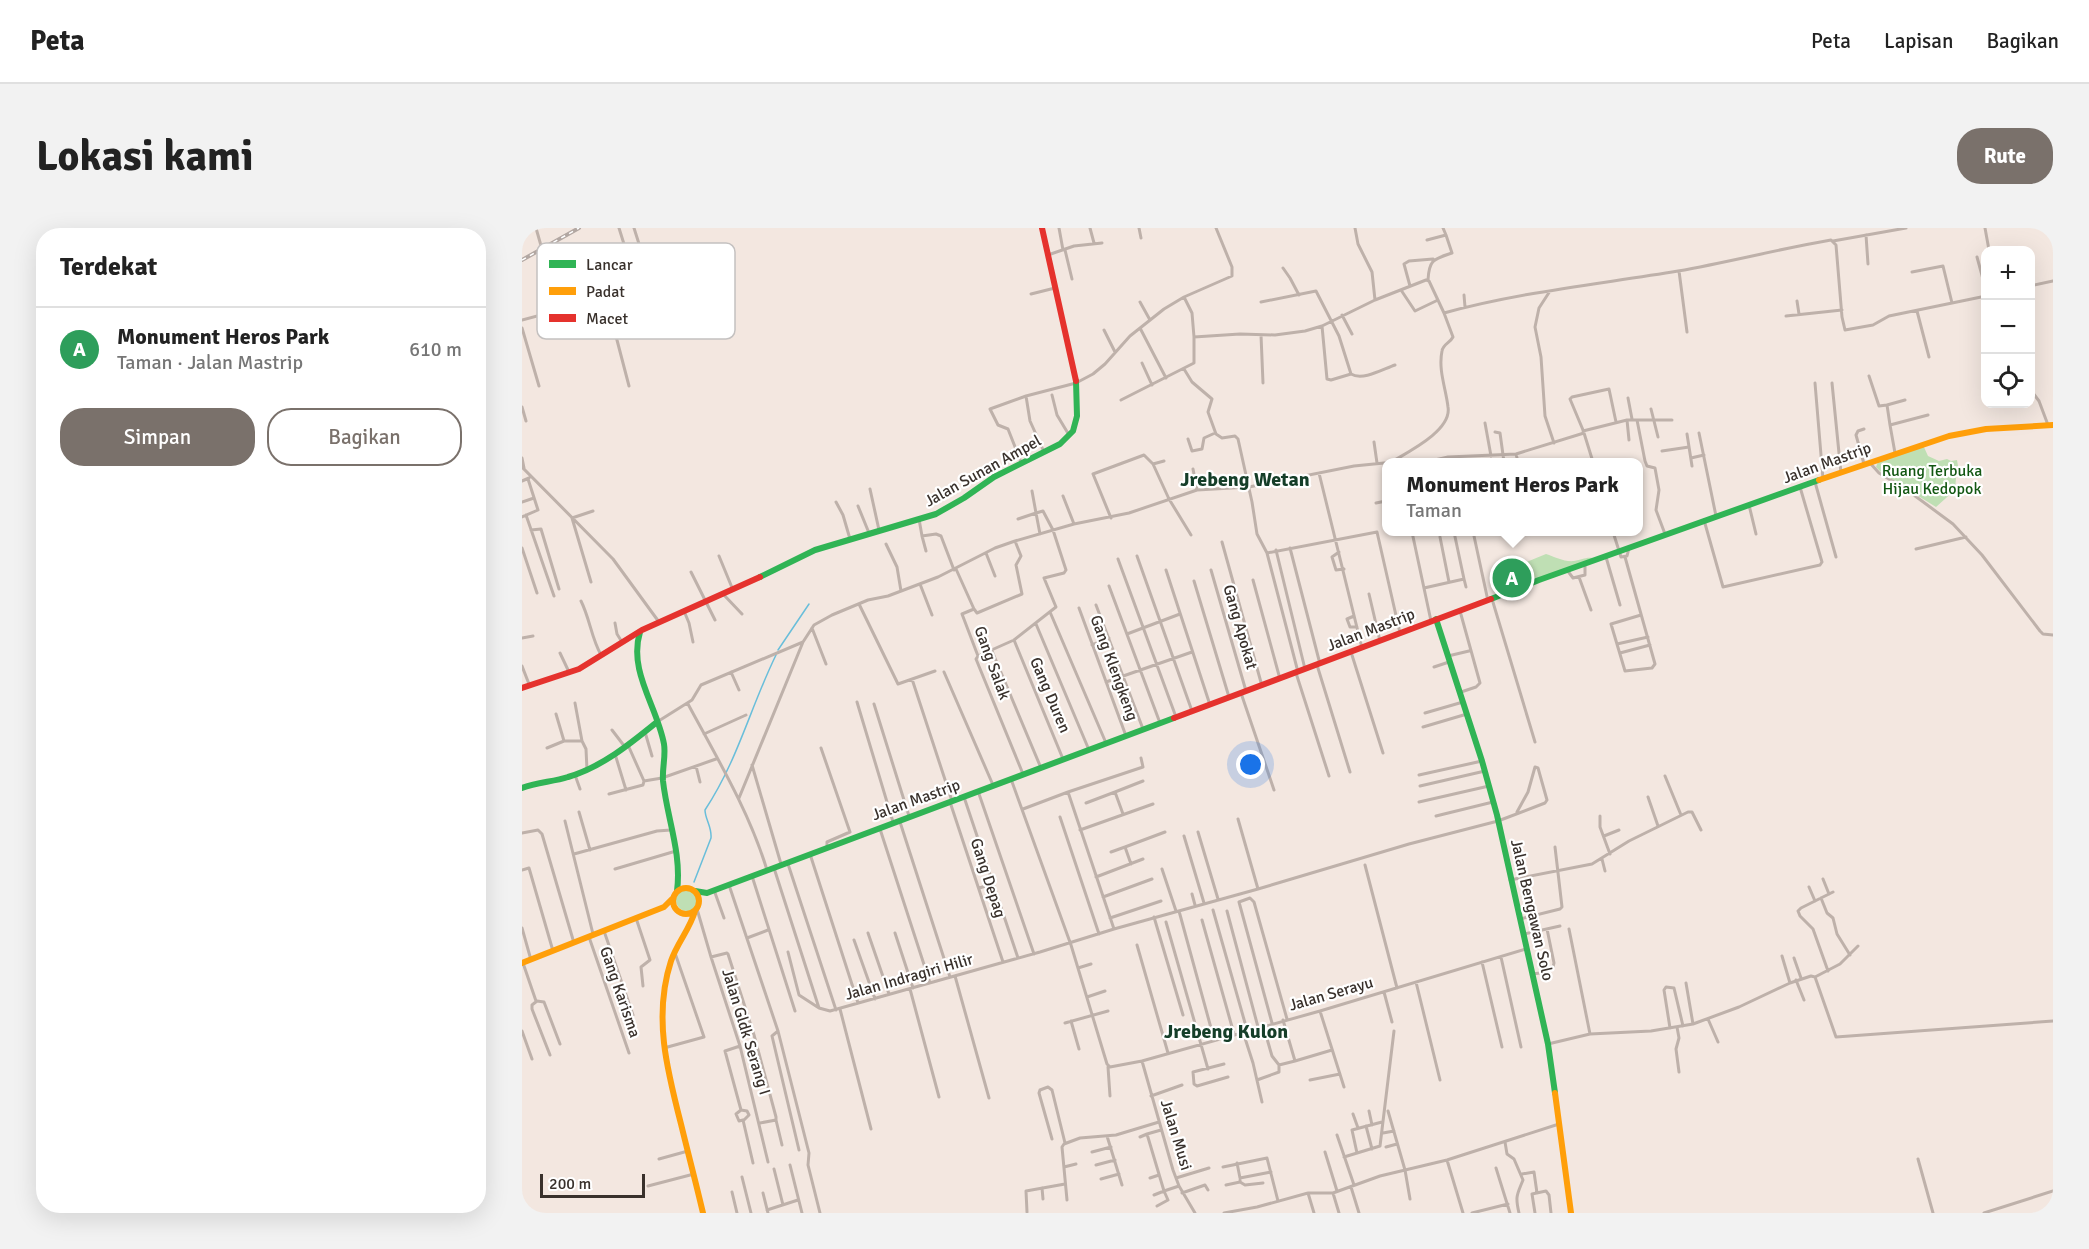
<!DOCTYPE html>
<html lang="id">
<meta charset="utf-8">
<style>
:root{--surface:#fff;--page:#f2f2f2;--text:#222;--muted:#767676;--line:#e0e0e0;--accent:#7a716b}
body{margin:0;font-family:Signika,sans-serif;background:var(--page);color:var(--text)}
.controls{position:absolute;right:18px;top:18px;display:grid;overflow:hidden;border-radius:12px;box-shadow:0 6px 24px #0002}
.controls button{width:54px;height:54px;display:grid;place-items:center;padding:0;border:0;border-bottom:2px solid var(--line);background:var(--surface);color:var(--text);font:30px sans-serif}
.scale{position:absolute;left:18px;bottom:15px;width:105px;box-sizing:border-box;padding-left:6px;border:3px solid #39312c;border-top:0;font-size:16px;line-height:21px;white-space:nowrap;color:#39312c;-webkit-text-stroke:4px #fff;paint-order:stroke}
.you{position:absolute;left:729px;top:537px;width:21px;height:21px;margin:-15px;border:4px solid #fff;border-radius:50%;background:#1a73e8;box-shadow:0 0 0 9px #1a73e833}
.badge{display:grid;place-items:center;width:39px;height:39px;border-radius:50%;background:var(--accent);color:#fff;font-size:20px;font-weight:700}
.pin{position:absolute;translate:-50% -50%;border:3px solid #fff;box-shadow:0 2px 6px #0006}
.popup{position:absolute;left:860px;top:230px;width:261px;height:78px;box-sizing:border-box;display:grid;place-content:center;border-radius:12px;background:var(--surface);filter:drop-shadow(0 2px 4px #0005);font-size:20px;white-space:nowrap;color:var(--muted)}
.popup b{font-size:22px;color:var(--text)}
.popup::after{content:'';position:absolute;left:50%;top:100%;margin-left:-12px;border:12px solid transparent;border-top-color:var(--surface)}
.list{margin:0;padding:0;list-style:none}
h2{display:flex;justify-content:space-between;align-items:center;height:78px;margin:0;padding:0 24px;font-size:26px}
h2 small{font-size:20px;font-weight:400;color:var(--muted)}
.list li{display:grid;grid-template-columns:39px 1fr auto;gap:18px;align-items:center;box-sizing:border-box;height:84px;padding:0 24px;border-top:2px solid var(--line)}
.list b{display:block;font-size:22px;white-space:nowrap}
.list p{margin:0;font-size:20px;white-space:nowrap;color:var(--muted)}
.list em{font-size:20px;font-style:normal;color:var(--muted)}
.actions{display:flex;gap:12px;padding:18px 24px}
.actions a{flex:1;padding:14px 0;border:2px solid var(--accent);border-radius:24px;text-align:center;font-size:21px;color:var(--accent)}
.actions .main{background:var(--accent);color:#fff}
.icon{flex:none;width:33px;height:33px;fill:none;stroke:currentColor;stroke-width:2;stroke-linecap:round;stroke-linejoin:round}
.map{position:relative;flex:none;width:1531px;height:985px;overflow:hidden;border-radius:24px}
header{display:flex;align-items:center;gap:36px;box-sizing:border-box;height:84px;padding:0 30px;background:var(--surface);border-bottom:2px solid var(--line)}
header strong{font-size:28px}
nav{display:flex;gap:33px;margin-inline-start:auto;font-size:21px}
.intro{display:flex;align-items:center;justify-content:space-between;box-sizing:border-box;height:144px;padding:0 36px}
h1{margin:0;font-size:42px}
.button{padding:15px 27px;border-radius:24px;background:var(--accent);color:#fff;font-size:21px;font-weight:700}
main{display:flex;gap:36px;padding:0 36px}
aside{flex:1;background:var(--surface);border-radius:24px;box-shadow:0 6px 24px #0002}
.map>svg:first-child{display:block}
</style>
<header>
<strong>Peta</strong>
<nav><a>Peta</a><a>Lapisan</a><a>Bagikan</a></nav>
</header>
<div class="intro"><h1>Lokasi kami</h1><a class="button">Rute</a></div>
<main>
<aside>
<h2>Terdekat<small></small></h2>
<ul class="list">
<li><span class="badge" style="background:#2e9e5b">A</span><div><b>Monument Heros Park</b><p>Taman · Jalan Mastrip</p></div><em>610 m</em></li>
</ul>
<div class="actions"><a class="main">Simpan</a><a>Bagikan</a></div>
</aside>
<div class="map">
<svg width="1531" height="985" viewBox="0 0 1531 985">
<rect width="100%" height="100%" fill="#f3e7e0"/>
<!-- green -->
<path fill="#bfdfb4" d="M1401,217L1406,228L1417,233L1425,231L1429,233L1435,232L1437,244L1434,250L1433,262L1414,279L1361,246L1354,239L1356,234Z
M1024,326C1033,329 1042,334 1052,333C1060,332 1063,329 1071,330L985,363L980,344Z
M154 672a11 11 0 1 1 22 0a11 11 0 1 1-22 0Z"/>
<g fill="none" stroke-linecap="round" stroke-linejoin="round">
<!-- stream -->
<path stroke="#69beda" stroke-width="1.5" d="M256,422L287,376
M172,654L189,610C190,599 183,591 183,582C216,532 228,480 254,427"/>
<!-- street -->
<path stroke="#beb1aa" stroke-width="3" d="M14,0L37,81
M97,0L116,61
M112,0L130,57
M537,0L541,22
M568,0L572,15
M617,0L619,10
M833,0L836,16L850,44L853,72
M1463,0L1467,22
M1344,7L1346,36
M905,12L924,7L921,0
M1311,13L1384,0
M543,22L550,51
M526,27L552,18L580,15
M1455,29L1464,62
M761,40L768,50L777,67
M1157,43L1165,104
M1390,44L1421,38L1430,75
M42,45L52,77
M906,52C907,31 912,31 930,25L924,7
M888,58L882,36L887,33L911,31
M1508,58L1531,53
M879,62L893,83L916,72
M1028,63L1017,80L1013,99L1019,129L1023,188L1032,215
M509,66L533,60
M942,67L943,79
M662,69L670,85L672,109L718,106L753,107L783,103L800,98L853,72L904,52L907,53L922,85C998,64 1078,56 1156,43C1207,34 1257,21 1309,12L1314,17L1320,89L1323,102L1351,97L1367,88L1464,68
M84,70L107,158
M1275,73L1277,86
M618,74L628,92
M739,74L794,63L817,108L829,146C841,153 861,141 873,137
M1395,83L1407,129
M820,87L830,106
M1264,88L1320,82
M0,92L146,53L140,31
M800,98L805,151L809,152L829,146
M0,100L17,158
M618,100L644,150
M582,102L593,124
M739,107L741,155
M620,135L630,157
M662,141L670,154L690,171L686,184L694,206L700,210L713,208L716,211L730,274L735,306L745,325L776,444
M1347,148L1357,178L1365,177
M1293,155L1301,251
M1310,155L1319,245
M1508,161L1517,173L1526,197
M530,167L535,187L547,207
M504,168L508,193L522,224
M1106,170L1110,191
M599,172L672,135V109
M0,179L4,193
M1129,181L1136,209
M1105,192L1107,212
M1115,192L1123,233L1125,238L1133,240L1137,262L1134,282L1143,306
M963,195L969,228
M1368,197L1365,177L1383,172
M1342,201L1336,203L1334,207L1342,236
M1061,202L1048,171L1050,169L1087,161L1094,194
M1061,203L1105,192H1150
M973,204L978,205L982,234
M1177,205L1194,288
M1165,206L1170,238
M666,211L670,223L680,221L682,210L693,205
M852,214L855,235
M1140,223L1167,219
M1373,225L1368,197L1406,187
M994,226L996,234
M0,230L2,240
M1169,230L1182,227
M871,233C888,223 930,202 926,179C924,161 916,142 920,123C921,116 928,115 931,109L922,85
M499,234L486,201L476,197L468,181L504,168L554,155L571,146L583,136L608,108L642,81L662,69L710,48V39L694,0
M904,234L926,229L994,226L1062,205L1071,234
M1348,235L1357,245L1385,262L1431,296L1460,327L1518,403L1521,406L1531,407
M631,236L642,233
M0,239L91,331L137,394
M671,241L675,262
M797,245L840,420
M0,253L7,250
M1116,254L1118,273L1116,275
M1293,254L1314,329
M348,261L357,302
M541,268L552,296
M0,274L12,270
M314,274L321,287L328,311
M854,275L864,273
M1227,277L1234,306
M336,278L347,305
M4,287L32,368
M0,289L16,282L6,251
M589,290L571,246L622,227L631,236L647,271L669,307
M397,291L400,308L414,306L419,308L432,342
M496,291L514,285L510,263
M1182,292L1201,359L1298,337L1300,334L1278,259
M9,302L19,301L37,361
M890,304L909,393
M932,304L942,351
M1091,304L1099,329L1105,328L1107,320
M400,308L404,323
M952,308L966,373
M918,309L927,354
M700,314L740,458
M364,316L375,339L379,363
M0,320L15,365
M768,320L798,436
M1394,321L1444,309
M754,322L783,441
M817,324L810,329L814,342L822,341
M464,325L473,348
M745,325L855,304L878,405
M197,328L211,362
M615,328L670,483
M1084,329L1098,377
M1103,329L1133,436L1130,440L1103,443L1089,396L1119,387
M596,331L654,489
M434,341L452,381L440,386L456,428L454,431L501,546
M644,342L688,477
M689,342L724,463
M1045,342L1051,350L1063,347V336
M169,344L193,392
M1057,349L1069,382
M731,352L758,451
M672,353L707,469
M69,354L50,290L71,283
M398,356L410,387
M587,358L638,495
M902,360L942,351L944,359
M201,366L220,386
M847,366L858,413
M970,371L1013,514
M59,373C68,391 69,409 79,427
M337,376L376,456L413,443
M574,377L621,501
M557,380L604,508
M452,381L455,385L500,366L494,337L499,328L493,313
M162,383L167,395L171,414
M938,383L958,455L954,459L939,464
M528,384L584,515
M832,388L825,391L828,399H835
M93,395L95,406L100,414
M514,396L567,522
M290,400L304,436
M605,406L658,386
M0,410L11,408
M492,412L541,531
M1095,416L1126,409
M570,417L587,410
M470,423L519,540
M829,424L861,525
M38,425L47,444
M1098,425L1128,417
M456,428L492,412L534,379L522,350L542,345L544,342L531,302L521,283L514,285L518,306
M926,428L947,423
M795,437L828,544
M0,438L7,456
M912,439L927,434
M209,444L217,462
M422,444L471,557
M774,445L807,548
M390,451L430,573
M584,454L670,424
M719,465L752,562
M335,474L371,594
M53,475L60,513
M166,476C195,530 227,583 245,642
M352,476L387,588
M903,485L941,474
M34,486L42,513
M135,494L170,472L179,457L281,414L292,397L310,387L346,372L366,368L416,349L473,320L493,313L552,296L607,285L675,262L727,259L832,238L872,234
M901,499L945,486
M90,502L103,519
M123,504L130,528
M182,506L224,487
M106,517L122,553L140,550L194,531
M25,520L42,513H60L64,521L65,542
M299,520L328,604L305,614V619
M93,526L104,562
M230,537L259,636
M174,538L178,554
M53,547L58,561
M897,547L960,533
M1143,548L1159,587
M489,551L549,717L585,836L588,839L620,833L798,783L1004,721
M898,558L963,543
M456,563L512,726
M546,564L621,539L619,530
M87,566L121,557L122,553
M442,569L496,730
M1126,569L1136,598
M217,570L281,414
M428,574L481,734
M897,574L967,558
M564,575L593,564
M57,584L68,622
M995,584L1006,564L1013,539
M601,586L593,564L621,553
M914,588L971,574
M1078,588V599L1088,626
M538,589L577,706
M716,591L736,661
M43,593L71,706
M378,594L428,749
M358,601L408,755
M558,602L631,576
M676,604L696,671
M0,605L16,602L20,606L52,715
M662,608L682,675
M1082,608L1097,602
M603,619L643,604
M589,624L603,619L609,636
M52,626L135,603L149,602
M288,626L336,775
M1080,631L1083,643
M266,636L314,782
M843,637L875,760
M252,640L297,780
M93,641L154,623
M640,641L654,683
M0,642L7,640L31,723
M230,648L273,783
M574,649L621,631
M1301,651L1307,666
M988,652L1070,636L1107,613L1166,584H1170L1179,602
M207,657L256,803L287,925L286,937L298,985
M1287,659L1293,673
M457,660L471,656
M192,662L202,690
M670,666L673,677
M581,669L630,651
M1299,670L1305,685L1311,690L1315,706L1328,727
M175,681L189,729L218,818L246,934
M691,682L725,802
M657,683L692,811
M705,683L736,799
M466,689L480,684
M632,689L661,787
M114,690L128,732L119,739L121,758
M588,690L639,673
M998,691L1038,681L1040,679L1033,619
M680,692L712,806
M644,694L686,841
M0,700L9,732
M592,701L736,661L887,616L976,593L1023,575L1025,572L1016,540L1013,539
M1047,701L1068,806
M82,703L111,787
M346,705L367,766
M373,705L391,760
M1002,706L1038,698
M67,709L107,825
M225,710L246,702
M332,712L353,771
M615,717L646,825
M266,724L277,767L297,780L308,783L518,724L592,701L546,564L501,581
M1260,728L1268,755
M189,729L205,725L206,726L232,807L254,889V892L238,895
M979,729L999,819
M1272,730L1279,750
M960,734L980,819
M1,735L14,773
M556,740L569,736
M1306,743L1291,701L1278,688L1276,683L1279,680L1311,664
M1010,746L1026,744L1031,739L1032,735L1025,701
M433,748L467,870
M1293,749L1318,736L1336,718
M1274,752L1282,772
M894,754L918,852
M1164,755L1171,796
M388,761L417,869
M862,764L870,794
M565,769L583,763
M15,773L10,777V781L28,827
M15,773L22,774L38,816
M318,781L349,901
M798,783L822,859
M1186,791L1196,814
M549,793L557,821
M543,795L586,783
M750,795L717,674L728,670L732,674L765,791
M741,797L750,828L757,837L773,833L761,792
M1155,799L1157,810L1154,821L1157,844
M1148,800L1142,762L1144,759L1152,760L1161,798
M0,803L10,831
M256,803L250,808L277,922
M721,804L731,835L740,874
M1026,816L1068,806L1129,803L1171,796L1217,779L1268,755L1289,748L1293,749L1314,809L1531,793
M218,818L203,823L219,882
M142,820L182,809L153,725
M620,833L651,942L657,958L673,985
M773,833L810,822
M702,836L671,844L672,856L675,858L706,849
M586,839L588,868
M735,852L757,844V837
M788,852L818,846
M629,868L660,857
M219,882L225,883L227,887L222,892
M219,882L214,886L217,893L221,892
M847,883L850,897
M866,883L883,942L888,971
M831,886L836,900
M221,892L231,935
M254,892L260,917
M844,898L850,921
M639,902L625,906L642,963L657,958
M861,905L872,903
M815,907L832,957
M585,908L600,957
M618,909L625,906
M530,911L517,865L518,862L526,859L530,862L543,915
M983,914L985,926L992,931L1001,952C995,967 993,968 997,985
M864,919L875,916
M570,924L589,919
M803,924L815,963
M835,925L830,902L860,894
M822,929L858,918L872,803
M137,931L166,923
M1396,931L1411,985
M925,932L941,985
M715,935L718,950L749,944
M268,937L280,985
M574,937L593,932
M542,939L554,936
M701,939L745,930L756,973
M974,940L988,985
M252,941L261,977
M1000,946L1012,944L1015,965
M220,949L229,985
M628,950L637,947
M654,950L687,940
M579,951L597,946
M718,954L723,957L741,955
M704,957L718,954V952
M126,958L172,946
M829,959L837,985
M520,960L521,971
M210,964L215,985
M241,965L246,985
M660,965L683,957L686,962
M786,965L792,985
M811,965L817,985
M632,967L642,963L646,972L635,978
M545,972L540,919L542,916L558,910L594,907L637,894
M245,982L276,972
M505,984L504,963L543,956
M702,985L735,979L786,965H811L858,948L925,932L1037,896
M950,985L986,976
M1013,985L1010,966L1024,963L1027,967L1029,985
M1462,985L1531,963"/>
<!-- fast -->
<path stroke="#30b455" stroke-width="6" d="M238,349L293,322L414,286L442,270L472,249L538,216L551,203L555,188L554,153
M969,371L1017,352L1297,252
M914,391L960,533L975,587L1026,816L1033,865
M118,404C106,443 135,478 142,516C144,528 140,540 141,553C145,590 160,625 155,663
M0,560C15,554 31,554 46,549C80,539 108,516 135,494
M173,663L185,665L652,490"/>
<!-- slow -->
<path stroke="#ff9f0a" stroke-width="6" d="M1297,252L1427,208L1464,201L1531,197
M151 673a13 13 0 1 1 26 0a13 13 0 1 1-26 0Z
M173,683C168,701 155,715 149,733C131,788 145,842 159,896C166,925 174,955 181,985
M0,735L142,679L151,670
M1033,865L1049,985"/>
<!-- jam -->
<path stroke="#e5322d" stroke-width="6" d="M520,0L554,153
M0,460L57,441L120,402L238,349
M652,490L969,371"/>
<defs>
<path id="rail" d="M0,32L57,0"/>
</defs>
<!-- rail casing -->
<use href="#rail" stroke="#b2a7a2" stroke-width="4"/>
<!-- rail -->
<use href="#rail" stroke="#fff" stroke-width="1.5" stroke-dasharray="4.5" stroke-linecap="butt"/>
</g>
<g text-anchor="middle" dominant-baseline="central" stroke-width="4.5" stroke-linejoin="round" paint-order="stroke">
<!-- street labels -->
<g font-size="16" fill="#39312c" stroke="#fff">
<text transform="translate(1305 235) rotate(-20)">Jalan Mastrip</text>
<text transform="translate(461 243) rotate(-29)">Jalan Sunan Ampel</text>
<text transform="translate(718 399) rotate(74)">Gang Apokat</text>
<text transform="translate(849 402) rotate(-21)">Jalan Mastrip</text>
<text transform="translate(470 435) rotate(70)">Gang Salak</text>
<text transform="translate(592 440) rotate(70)">Gang Klengkeng</text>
<text transform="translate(528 467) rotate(67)">Gang Duren</text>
<text transform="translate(394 572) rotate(-20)">Jalan Mastrip</text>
<text transform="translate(466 650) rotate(72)">Gang Depag</text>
<text transform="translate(1010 682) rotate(77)">Jalan Bengawan Solo</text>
<text transform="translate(387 749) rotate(-16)">Jalan Indragiri Hilir</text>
<text transform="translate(98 764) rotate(71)">Gang Karisma</text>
<text transform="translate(809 766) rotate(-16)">Jalan Serayu</text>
<text transform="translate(224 804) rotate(73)">Jalan Gldk Serang I</text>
<text transform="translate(654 907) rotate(73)">Jalan Musi</text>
</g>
<!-- park labels -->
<g font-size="16" fill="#125712" stroke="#fff">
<text x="1410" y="243">Ruang Terbuka<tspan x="1410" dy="18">Hijau Kedopok</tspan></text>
</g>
<!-- quarter labels -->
<g font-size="20" font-weight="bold" fill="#153e29" stroke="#fff">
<text x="723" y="251">Jrebeng Wetan</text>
<text x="704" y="803">Jrebeng Kulon</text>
</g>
</g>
<!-- legend -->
<rect x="15" y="15" width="198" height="96" rx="9" fill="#fff" stroke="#c4c1c0" stroke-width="1.5"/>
<rect x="27" y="32" width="27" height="8" fill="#30b455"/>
<rect x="27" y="59" width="27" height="8" fill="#ff9f0a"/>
<rect x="27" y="86" width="27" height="8" fill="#e5322d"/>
<g font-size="16" fill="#39312c">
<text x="64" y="42">Lancar</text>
<text x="64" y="69">Padat</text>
<text x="64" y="96">Macet</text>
</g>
</svg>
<div class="controls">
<button>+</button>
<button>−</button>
<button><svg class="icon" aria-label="locate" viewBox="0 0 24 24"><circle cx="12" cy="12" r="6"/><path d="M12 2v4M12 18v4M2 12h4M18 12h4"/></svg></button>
</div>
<div class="scale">200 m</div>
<div class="you"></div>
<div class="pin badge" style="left:990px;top:350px;background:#2e9e5b">A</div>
<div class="popup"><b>Monument Heros Park</b>Taman</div>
</div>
</main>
